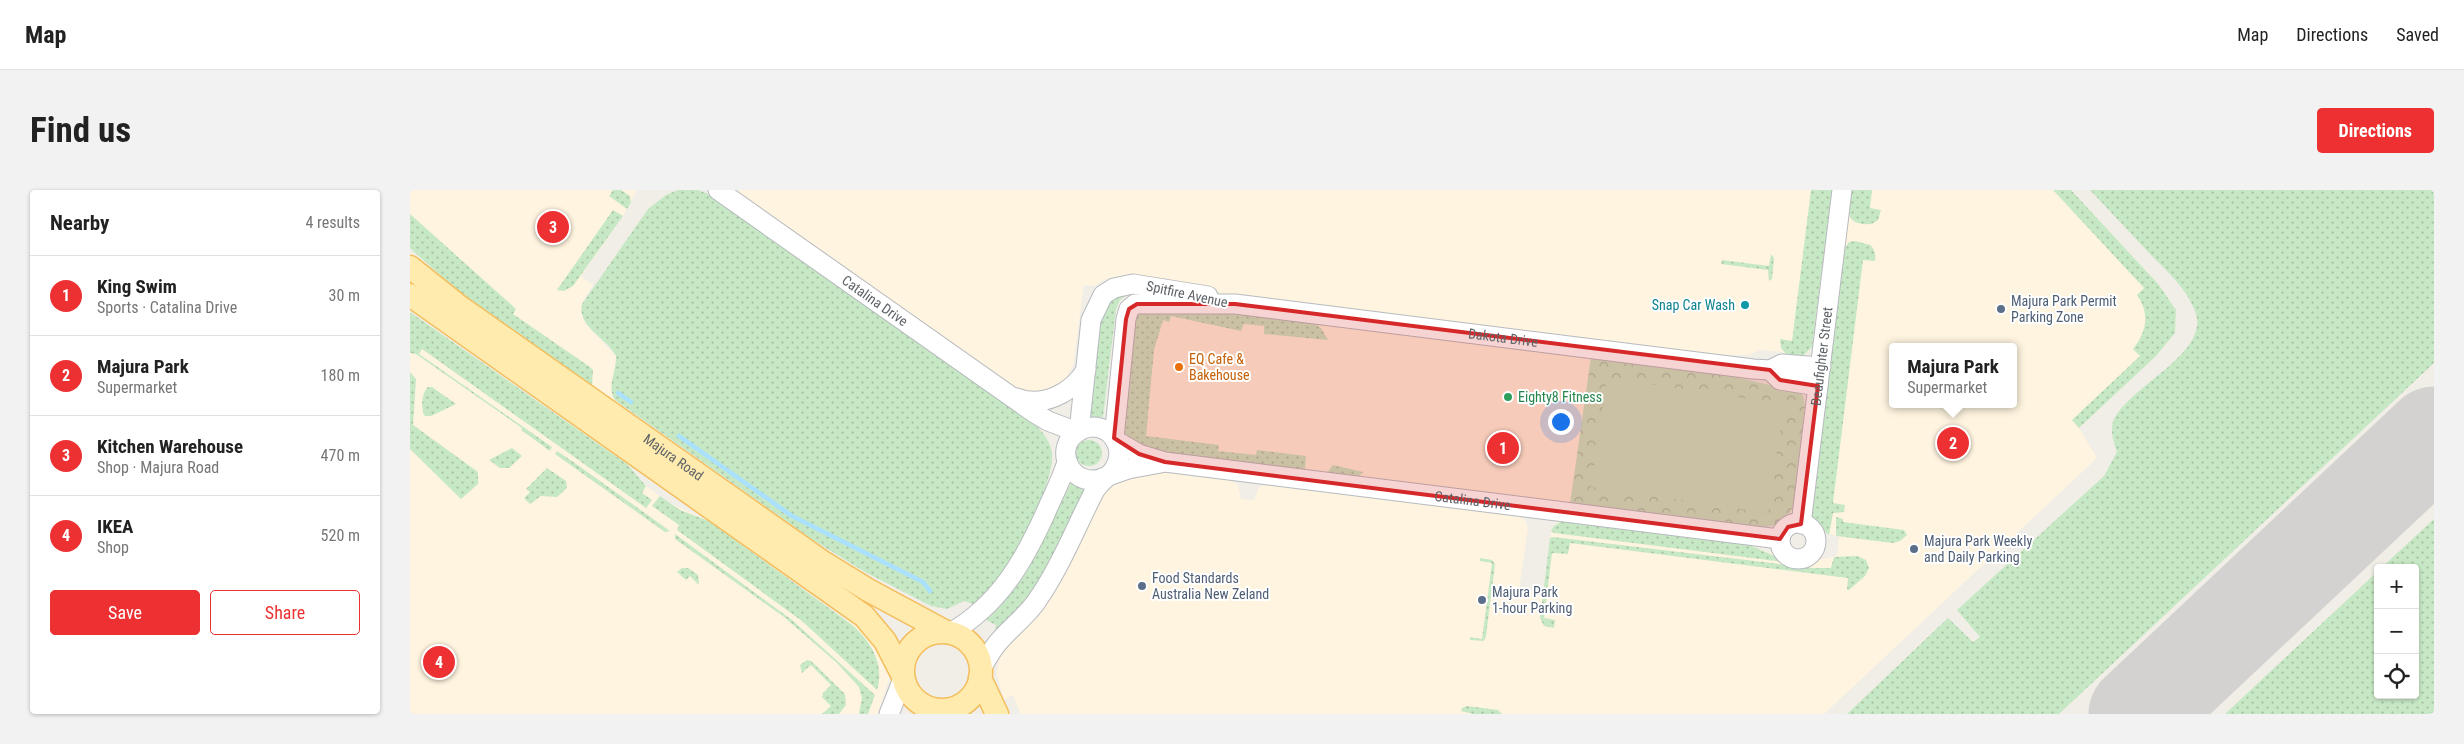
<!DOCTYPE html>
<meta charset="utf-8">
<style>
:root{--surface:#fff;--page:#f2f2f2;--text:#222;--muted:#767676;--line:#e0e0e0;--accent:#ed3133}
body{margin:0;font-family:"Roboto Condensed",sans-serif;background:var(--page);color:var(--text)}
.controls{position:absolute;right:15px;bottom:15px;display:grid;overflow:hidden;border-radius:5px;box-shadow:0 1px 4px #0004}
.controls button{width:45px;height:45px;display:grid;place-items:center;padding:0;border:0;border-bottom:1px solid var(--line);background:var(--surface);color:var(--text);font:25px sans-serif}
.you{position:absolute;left:1150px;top:231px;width:18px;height:18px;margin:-12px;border:4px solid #fff;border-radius:50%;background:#1a73e8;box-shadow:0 0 0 8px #1a73e833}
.badge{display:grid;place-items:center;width:32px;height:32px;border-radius:50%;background:var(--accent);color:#fff;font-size:16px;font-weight:700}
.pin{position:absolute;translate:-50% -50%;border:2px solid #fff;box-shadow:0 1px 5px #0006}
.popup{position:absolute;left:1479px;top:153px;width:128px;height:65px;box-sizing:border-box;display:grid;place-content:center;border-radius:5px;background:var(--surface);filter:drop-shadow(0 1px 4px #0005);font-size:16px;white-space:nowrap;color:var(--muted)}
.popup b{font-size:19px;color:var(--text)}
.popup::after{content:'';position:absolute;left:50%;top:100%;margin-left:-10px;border:10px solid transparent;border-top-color:var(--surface)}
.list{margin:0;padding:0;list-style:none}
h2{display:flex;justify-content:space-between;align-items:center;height:65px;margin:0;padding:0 20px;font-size:21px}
h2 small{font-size:16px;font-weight:400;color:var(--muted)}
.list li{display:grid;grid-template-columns:32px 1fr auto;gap:15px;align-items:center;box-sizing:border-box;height:80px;padding:0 20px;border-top:1px solid var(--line)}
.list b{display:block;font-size:19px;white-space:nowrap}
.list p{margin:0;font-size:16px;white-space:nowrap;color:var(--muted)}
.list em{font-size:16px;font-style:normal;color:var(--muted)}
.actions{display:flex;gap:10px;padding:15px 20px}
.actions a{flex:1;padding:11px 0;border:1px solid var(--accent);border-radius:5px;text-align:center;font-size:18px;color:var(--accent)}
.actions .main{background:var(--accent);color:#fff}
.icon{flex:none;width:28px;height:28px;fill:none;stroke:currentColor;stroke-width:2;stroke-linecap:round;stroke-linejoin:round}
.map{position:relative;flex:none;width:2024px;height:524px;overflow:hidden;border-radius:5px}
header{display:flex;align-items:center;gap:30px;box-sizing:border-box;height:70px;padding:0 25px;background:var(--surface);border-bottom:1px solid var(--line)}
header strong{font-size:24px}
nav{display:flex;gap:28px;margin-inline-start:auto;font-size:18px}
.intro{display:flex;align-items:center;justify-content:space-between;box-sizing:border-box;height:120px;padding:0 30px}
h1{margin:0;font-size:35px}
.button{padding:12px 22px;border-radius:5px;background:var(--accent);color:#fff;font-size:18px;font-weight:700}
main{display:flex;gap:30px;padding:0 30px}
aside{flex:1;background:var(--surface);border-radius:5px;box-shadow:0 1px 4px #0004}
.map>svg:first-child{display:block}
</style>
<header>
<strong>Map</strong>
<nav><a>Map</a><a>Directions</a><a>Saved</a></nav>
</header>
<div class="intro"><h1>Find us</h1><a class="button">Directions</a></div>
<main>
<aside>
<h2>Nearby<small>4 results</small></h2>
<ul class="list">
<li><span class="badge">1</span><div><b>King Swim</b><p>Sports · Catalina Drive</p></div><em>30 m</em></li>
<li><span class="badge">2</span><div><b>Majura Park</b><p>Supermarket</p></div><em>180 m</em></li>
<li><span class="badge">3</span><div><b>Kitchen Warehouse</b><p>Shop · Majura Road</p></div><em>470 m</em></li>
<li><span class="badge">4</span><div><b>IKEA</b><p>Shop</p></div><em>520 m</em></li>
</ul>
<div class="actions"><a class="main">Save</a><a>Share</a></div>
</aside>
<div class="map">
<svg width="2024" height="524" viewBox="0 0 2024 524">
<defs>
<pattern id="grass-dots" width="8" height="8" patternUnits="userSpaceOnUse" patternTransform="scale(1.25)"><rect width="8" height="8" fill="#c7e8c4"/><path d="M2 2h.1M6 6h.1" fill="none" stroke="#a5c0a3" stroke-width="1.8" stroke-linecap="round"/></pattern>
<pattern id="park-crowns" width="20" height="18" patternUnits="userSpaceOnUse" patternTransform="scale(1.25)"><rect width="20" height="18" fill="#c7e8c4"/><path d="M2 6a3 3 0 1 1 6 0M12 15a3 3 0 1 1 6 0" fill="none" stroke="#a5c0a3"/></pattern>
</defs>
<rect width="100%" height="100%" fill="#f1eee7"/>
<!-- commercial -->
<path fill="#fef4df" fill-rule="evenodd" d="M0,0H227L213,26L171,86L183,95L173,111L171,122L175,133L206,166L202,204L210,215L41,95L0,58Z
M327,0H1422L1403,156L1394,166H1379L1374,162L1350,160L1338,165H1312L811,103L792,97L706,87L695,89L685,96L674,95L663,176L654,192L632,203L608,201L337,10Z
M1440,0H1661L1749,95L1766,120L1765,143L1746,166L1669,238L1687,268L1414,524H611L603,505L594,510L587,485L588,474L592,462L631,421L644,401L696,295L747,280L818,289L828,295L831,309L844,310L849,297L859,294L1108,325L1115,330L1118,338L1109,400L1133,403L1141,343L1147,332L1338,354L1382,372L1393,373L1427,366L1429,347L1412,341L1402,328ZM1483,157H1603V214H1483Z
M795,120L1181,167L1160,314L734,260L724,128Z
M0,122L217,274L236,296L260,313L299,331L435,429L438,425L469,459L479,489L468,524H0Z"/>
<!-- grass -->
<path fill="url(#grass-dots)" d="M203,0H211L220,6L221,12L217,19L199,6Z
M268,0H288L296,3L625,235C633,242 641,252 642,264C645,291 605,368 587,390C580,399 571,406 563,414L554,411L537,419L521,416L455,382L403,350L205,210C196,196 207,181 206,166C197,148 167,137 172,114L238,19L256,5Z
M1401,0H1422L1402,157L1392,167L1376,164L1371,158L1370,149L1382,151Z
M1440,0H1462L1460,18L1471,20L1468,30C1463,34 1460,35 1453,34C1433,32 1439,15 1440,0Z
M1643,0H1661L1749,95L1766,120L1765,143L1746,166L1669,238L1662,230L1730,166L1723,159C1737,142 1740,123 1727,105L1734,98Z
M1680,0H2024V173L1649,524H1437L1538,428L1563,452L1570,447L1547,420L1694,286L1707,262C1704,253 1700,242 1703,232C1716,197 1802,164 1785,121C1777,99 1756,80 1740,64C1720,43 1700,21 1680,0Z
M203,20L213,26L163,96L154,101L147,100Z
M0,24L106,119L103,124L180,177L183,180L182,195C120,152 55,111 0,58Z
M1445,51L1460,55C1465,59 1466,64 1465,71L1453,70L1423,313L1435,315L1434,322L1423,323L1419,345L1404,333L1400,321L1432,62L1439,52Z
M1361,64L1364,68L1362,89L1359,91L1358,80L1311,74L1312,70L1359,76Z
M717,105L710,110L706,119L693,227H678C681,199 681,123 705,107C709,106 713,105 717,105Z
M795,120L902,132L911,138L918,150L854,144V136L834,134L831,141L761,126L759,132L753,130L744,160L736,246L809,255L808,261L846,265L847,260L896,266L895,281L738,261L712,244L725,126L731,121Z
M0,122L217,274L236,296L232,303L242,310L236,318L12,159L9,164L142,257L140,261L111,240L112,238L6,164L0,163Z
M0,182L6,189L3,235L68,282V294L51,309L0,259Z
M18,197H22L46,214L21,226H15C10,219 12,202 18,197Z
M666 263a13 13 0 1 1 26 0a13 13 0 1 1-26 0Z
M102,258L112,266L99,278H90L79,270Z
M147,261L162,271L260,341L255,342L145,264Z
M923,275L953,282L947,288L916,284Z
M137,278L156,291L157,298L147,307L131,306L120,314L114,308L120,302L116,299Z
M661,293L674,300L643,369L622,404L588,442L585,439L586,435L576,430L603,401L618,379Z
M250,306L270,320L299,331L441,434C461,451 475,474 467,500L392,431L267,340L269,335L242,316Z
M1426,327L1433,329V332L1494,340L1497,345L1490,351L1483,353L1426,346Z
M2024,329V524H1815L1968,381V505H2005V378H1971Z
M1152,331L1335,353L1381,373L1144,343L1141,341L1144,336Z
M265,344L382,430L465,505L458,524H449L452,508L449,497L427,473L374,427L265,349Z
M1143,347L1403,378H1421L1424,367L1447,366L1456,370L1459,378L1455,386L1439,400H1437L1438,388L1160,353L1158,364L1142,363L1134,428L1145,430L1144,438L1134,436L1130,428L1140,348Z
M1070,368L1082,370L1085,374L1076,446L1074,451L1060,450V447L1072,449L1082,373L1070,371Z
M272,378H278L288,385L289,395L280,386L276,390L267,382Z
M397,470L401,471L435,504L436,515L429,524H412L421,516L412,507L413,503L421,495L401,475L392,483L390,475Z
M1057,516L1088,520L1092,524H1063L1051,521L1052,518Z"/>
<!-- park -->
<path fill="url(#park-crowns)" d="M1181,167L1304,182L1389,202L1393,206L1395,216L1383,316C1378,330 1367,337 1352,337L1160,314Z"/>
<!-- pitch -->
<path fill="#c7e8c4" d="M1197,188L1374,214L1358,323L1181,297Z"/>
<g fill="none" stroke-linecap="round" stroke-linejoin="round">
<!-- stream -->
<path stroke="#a9e1ff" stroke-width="4.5" d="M208,203L221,212
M269,246L382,326L513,392L520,401"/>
<!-- runway -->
<path stroke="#d4d2d0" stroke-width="99" d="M1728,524L2024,246"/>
<defs>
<g id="minor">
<path id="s1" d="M308,0L623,222L638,231L667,242"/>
<path d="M1360,180L1370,190L1408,196"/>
<path d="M607,208C633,218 662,203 676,180"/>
<path d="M669,241L681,130L693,105L704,98L723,94L798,106"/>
<path id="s2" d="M704,248L716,129L719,119L725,114H825L1343,179L1360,180L1372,174L1411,177"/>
<path id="s3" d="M705,250L729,264L755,272L1370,349"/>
<path d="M698,286L718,279L751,273"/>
<circle cx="1388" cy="351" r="18"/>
<path id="s4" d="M1391,334L1432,0"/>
<path d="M540,443C589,415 614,371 636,322C643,305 652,289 657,272"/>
<path d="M571,479C577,468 583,457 592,448C603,436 617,425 626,412C650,378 665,339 684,302C689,292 698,288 704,279C713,266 709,248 695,240C687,236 677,236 669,241C640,258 663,302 695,287"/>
<path d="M479,524L493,489"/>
<path d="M521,524L527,521"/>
</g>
<g id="major">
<path id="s5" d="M0,77L50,117L414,373L458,400L536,442"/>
<path d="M0,105L454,426L475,451L493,486"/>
<circle cx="532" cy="481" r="39"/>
<path d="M570,488L587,524"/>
</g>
</defs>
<!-- minor casing -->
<use href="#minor" stroke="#b7babe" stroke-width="21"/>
<!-- major casing -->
<use href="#major" stroke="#f4bd5d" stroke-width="25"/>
<!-- minor -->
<use href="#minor" stroke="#fff" stroke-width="19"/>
<!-- major -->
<use href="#major" stroke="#ffebae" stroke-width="22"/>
</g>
<!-- marked area -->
<path fill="#d62828" fill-opacity="0.2" stroke="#d62828" stroke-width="4" stroke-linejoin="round" d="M727,114H825L1360,180L1370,190L1408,196L1391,334L1378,337L1370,349L755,272L729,264L704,248L716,129L719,119Z"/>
<!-- markers -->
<circle fill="#0f9aa8" stroke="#fff" stroke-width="2" cx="1335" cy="115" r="5"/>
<g fill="#5c6f8a" stroke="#fff" stroke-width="2">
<circle cx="1591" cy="119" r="5"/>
<circle cx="1504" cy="359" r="5"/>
<circle cx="732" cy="396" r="5"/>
<circle cx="1072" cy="410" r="5"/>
</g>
<circle fill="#e8710a" stroke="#fff" stroke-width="2" cx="769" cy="177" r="5"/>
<circle fill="#2e9e5b" stroke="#fff" stroke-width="2" cx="1098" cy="207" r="5"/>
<g text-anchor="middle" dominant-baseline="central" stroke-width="4" stroke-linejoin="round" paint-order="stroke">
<!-- street labels -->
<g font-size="14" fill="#5e6368" stroke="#fff">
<text transform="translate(777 104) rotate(12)">Spitfire Avenue</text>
<text stroke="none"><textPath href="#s1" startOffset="192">Catalina Drive</textPath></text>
<text stroke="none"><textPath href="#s2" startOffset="508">Dakota Drive</textPath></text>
<text stroke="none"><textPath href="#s4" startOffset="169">Beaufighter Street</textPath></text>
<text stroke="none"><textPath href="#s5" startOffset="325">Majura Road</textPath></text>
<text stroke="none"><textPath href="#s3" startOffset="365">Catalina Drive</textPath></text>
</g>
<!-- service labels -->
<g font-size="14" fill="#4e5e75" stroke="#fff" text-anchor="start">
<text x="1601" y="111">Majura Park Permit<tspan x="1601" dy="16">Parking Zone</tspan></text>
<text x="1514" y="351">Majura Park Weekly<tspan x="1514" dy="16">and Daily Parking</tspan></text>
<text x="742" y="388">Food Standards<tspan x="742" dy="16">Australia New Zeland</tspan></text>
<text x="1082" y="402">Majura Park<tspan x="1082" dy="16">1-hour Parking</tspan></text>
</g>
<!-- culture labels -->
<g font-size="14" fill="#0d838f" stroke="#fff" text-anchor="end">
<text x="1325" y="115">Snap Car Wash</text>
</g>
<!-- food labels -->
<g font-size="14" fill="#c56008" stroke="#fff" text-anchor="start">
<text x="779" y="169">EQ Cafe &amp;<tspan x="779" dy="16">Bakehouse</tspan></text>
</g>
<!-- leisure labels -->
<g font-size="14" fill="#27864d" stroke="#fff" text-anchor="start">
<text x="1108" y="207">Eighty8 Fitness</text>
</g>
</g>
</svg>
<div class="controls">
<button>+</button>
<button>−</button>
<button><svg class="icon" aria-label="locate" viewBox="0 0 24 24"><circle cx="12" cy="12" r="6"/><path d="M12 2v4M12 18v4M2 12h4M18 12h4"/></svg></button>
</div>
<div class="you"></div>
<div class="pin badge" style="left:1093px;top:258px">1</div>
<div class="pin badge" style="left:1543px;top:253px">2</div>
<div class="popup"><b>Majura Park</b>Supermarket</div>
<div class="pin badge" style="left:143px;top:37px">3</div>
<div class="pin badge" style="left:29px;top:472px">4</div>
</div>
</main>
